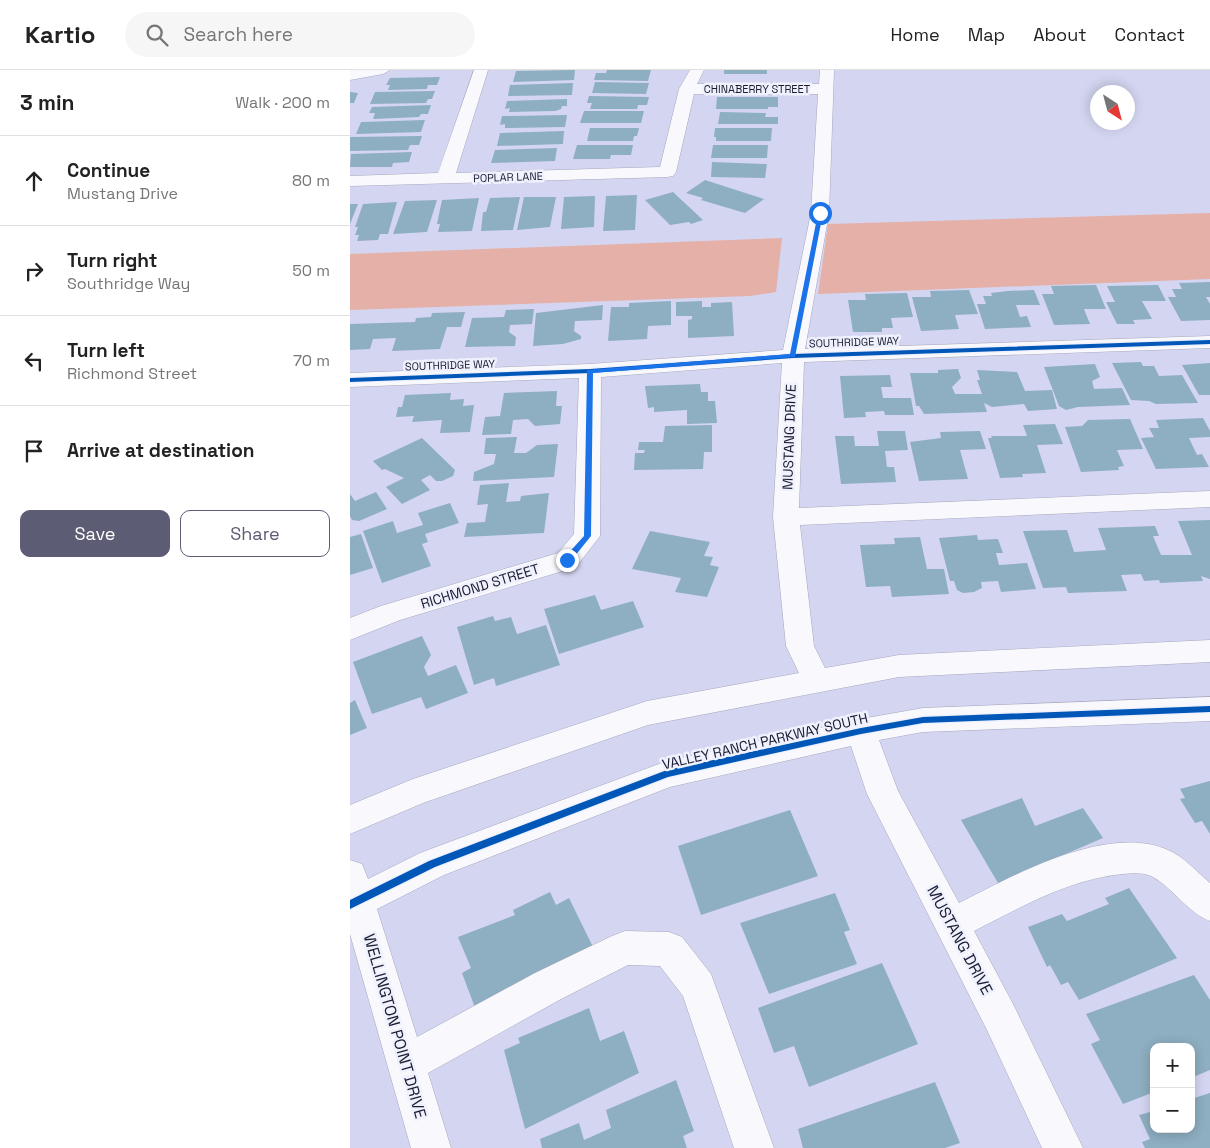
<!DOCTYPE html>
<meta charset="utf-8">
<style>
:root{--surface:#fff;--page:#f6f6f6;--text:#222;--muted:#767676;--line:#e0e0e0;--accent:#5c5c75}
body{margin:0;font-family:"Space Grotesk",sans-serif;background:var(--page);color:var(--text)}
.controls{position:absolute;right:15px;bottom:15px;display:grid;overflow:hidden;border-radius:10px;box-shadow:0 2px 12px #0003}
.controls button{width:45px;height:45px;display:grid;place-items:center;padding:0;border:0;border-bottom:1px solid var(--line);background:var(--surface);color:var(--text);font:25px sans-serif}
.compass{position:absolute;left:740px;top:15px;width:45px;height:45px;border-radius:50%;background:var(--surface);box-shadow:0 2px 12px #0003;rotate:144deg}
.stop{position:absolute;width:15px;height:15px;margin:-11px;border:4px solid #1a73e8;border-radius:50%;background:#fff}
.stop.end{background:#1a73e8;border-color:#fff;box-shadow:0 1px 5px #0008}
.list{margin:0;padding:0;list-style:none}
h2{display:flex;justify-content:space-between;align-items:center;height:65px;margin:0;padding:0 20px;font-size:21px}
h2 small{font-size:16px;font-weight:400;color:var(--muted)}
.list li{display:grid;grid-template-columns:32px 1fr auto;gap:15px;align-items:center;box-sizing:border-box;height:90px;padding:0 20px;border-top:1px solid var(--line)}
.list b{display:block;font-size:19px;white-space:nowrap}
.list p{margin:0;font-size:16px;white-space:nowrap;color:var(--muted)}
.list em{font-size:16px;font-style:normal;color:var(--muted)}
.actions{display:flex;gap:10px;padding:15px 20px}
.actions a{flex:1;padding:11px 0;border:1px solid var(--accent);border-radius:10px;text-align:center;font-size:18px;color:var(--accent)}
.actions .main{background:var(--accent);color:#fff}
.icon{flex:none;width:28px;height:28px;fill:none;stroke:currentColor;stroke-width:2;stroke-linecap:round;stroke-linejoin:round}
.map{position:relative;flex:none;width:860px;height:1078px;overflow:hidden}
header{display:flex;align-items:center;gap:30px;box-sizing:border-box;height:70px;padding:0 25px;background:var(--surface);border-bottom:1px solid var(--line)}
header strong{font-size:24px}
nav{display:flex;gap:28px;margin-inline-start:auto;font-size:18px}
.search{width:350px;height:45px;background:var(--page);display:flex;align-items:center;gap:12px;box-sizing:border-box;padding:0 18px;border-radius:28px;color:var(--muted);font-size:19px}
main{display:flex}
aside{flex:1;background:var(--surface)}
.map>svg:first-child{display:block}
</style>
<header>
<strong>Kartio</strong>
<div class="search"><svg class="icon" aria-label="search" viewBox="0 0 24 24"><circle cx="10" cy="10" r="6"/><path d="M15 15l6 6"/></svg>Search here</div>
<nav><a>Home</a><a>Map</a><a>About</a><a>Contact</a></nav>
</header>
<main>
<aside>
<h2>3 min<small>Walk · 200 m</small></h2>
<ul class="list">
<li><svg class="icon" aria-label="ahead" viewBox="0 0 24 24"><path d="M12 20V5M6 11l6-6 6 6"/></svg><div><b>Continue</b><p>Mustang Drive</p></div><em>80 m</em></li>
<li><svg class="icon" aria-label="right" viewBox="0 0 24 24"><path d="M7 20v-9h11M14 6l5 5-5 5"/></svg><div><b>Turn right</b><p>Southridge Way</p></div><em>50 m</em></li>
<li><svg class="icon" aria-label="left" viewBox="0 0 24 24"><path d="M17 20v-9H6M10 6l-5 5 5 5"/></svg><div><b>Turn left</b><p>Richmond Street</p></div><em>70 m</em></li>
<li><svg class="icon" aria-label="arrive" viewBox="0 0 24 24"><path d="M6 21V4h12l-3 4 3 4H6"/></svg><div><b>Arrive at destination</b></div></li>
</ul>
<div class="actions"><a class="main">Save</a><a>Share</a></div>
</aside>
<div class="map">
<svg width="860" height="1078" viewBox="0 0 860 1078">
<rect width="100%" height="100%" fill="#d4d6f1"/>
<!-- green -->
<path fill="#e4b0a8" d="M860,143V209L468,224L478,154Z
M432,168L426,222L400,226L0,240V184Z"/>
<!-- building -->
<path fill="#8eaec1" d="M225,0L224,10L163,12L166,1Z
M257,0H301L298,11L244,10L246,3H256Z
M374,0H417V4H374Z
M90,7L87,15H78L77,19L38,20L40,15H36L40,8Z
M245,12L299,13L296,24L242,23Z
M223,13L222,25L158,26L160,15Z
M85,21L82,29H78L76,33L20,34L25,22Z
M0,22L8,23L4,33H0Z
M239,26L299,27L297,35H288L287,39H240L242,33H237Z
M367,27H428V37H418V39H366Z
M217,29V36H212L211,39L205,41L159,42L160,38L155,39L157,31Z
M81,35L78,44H71L69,47L23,49L25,43H19L22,37Z
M234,41H294L291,53H230Z
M370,42L416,43L415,47H428V54H368Z
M217,45L215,57L155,58V54L150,55L152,46Z
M75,50L71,62L6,64L11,52Z
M240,58H289L287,66H284L283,71H237Z
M365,58H422L421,71H366V67H364Z
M214,61L213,74L147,76L150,63Z
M72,66L69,75H60L58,80L0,81V67Z
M227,75H283L281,85H261L260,89H223Z
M363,75H418L417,88H361Z
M207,78L205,91L141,93L145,80Z
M62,82L59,92L43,93L42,97H0L1,84Z
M362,92L417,94L415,108L361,107Z
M355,110L414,129L395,143L351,130L353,128L336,123Z
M323,122L353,150L341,154L339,152L320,155L295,130Z
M287,125L285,160L253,161L256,126Z
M245,126L244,157L211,159L214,127Z
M170,127L163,160L131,161L133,142H136L140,128Z
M174,127H206L200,157L167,160Z
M129,128L122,161L88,162L90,154H87L92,130Z
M87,130L77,162L43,164L55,131Z
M47,132L38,164H30L28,170L7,171L9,165H5L8,157H5L13,134Z
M0,134H8L0,154Z
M860,212V227H856L860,234V250L831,251L818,227H826L822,219H832L829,213Z
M746,215L756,239H734L740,254L704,255L692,224H704L701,216Z
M808,215L816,231H792L802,249L783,250L785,254H767L756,232H765L757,216Z
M619,220L628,244L605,245L609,259L571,261L562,227H581L580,221Z
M684,220L690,235H666L670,247L677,246L681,257L635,259L627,234H636L633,226H642L641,223L658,221Z
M557,223L563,247L541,248L543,258H532V262H503L498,230H516L515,224Z
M321,231V255L298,256L297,269L258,271L261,237H279V233Z
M352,231V237H361V233L382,232L384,266L338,268V250L342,249V246H326V232Z
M253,235L252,250L225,251L224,261L231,266V269L213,274L183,276L186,243Z
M184,239L182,254L160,255L159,262L166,267L165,276L115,277L122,248L154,247L156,240Z
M115,242L111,257H97L90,279L42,281L46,268L23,269L20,279L0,280V254L65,252L66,248L81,247L82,243Z
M791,292L793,296H804L809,306L832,305L848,333L806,334L799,331L781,330L762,293Z
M860,293V325H849L832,295Z
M745,294L750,307L742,311L744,319L772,318L780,335L728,337L716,340L709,336L694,297Z
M608,299L611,308L602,317L605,324H632L627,310H630L627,300L667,302L675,321L702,320L707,339L678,341L674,334L642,337L634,333L637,342L574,344L569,336H566L560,303H588V300Z
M540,305L542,317H531L533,328H561L564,345H535L534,341L515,342L516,347L494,348L490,306Z
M350,314L351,322H358V331H365L367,353L337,354V340L304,342V337L298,338L295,316Z
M207,321L206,336H212L210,354L185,356L178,349L163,350L161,364L132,365L135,347L150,346L154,323Z
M101,323L100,330L114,329L113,336L124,335L120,362L90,363L92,350L62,352L64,346L46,347L48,337H52L55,325Z
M853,348L860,361V367L839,368L847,385L852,384L859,397L806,399L791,368L804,367L799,358H809L806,350Z
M780,349L793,379L767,380L774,396L768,397L769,400L731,402L715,357L732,356L738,350Z
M705,354L713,374L687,375L696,403L672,404L673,407L650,408L638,368H642L641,366H677L673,355Z
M362,355V382H354L353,399L284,400L285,383H294L295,380H288L289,372H313L315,356Z
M527,361H555L558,380L535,381L537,397H544L546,412L491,414L485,366H504L505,376H529Z
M630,361L636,379L610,380L618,409L569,411L560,372L591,368L590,362Z
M167,367L164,383H176L187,375L208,374L204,407L123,411L124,402L144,394L146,384H134L136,368Z
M72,368L105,400L103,406L92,411H86L80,405L71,410L80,420L52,434L36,417L54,408L35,399L32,400L23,391Z
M159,413L156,432L170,431L171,426L199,423L194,463L114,467L117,453L135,452L138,434L127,435L130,415Z
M26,422L37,439L9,451L2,450L0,446V424L5,431Z
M100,433L109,453L75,464L78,472L72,474L81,496L32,513L13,461L43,451L47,463L73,455L68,443Z
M860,450V509L851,506L853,511L810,513L809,510L794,511L791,504L771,505L777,521L718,523L716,517L693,518L673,461L717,460L724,482L756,480L748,458L805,456L809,466H803L811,485H842L828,451Z
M300,461L360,472L354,486L363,487L360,495L369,497L357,527L325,522L331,508L282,499Z
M11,464L23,498L0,505V467Z
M627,465L628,470L648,469L653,483H646L649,495L677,493L686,519L651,522L648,511L631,512L632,518L624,522L613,523L607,520L604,511H600L589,468Z
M570,467L577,499H594L599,524L542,527L540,516L516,517L510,475L545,474L544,468Z
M245,525L251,540L283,531L294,557L209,584L194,539Z
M143,546L145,551L161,547L167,564L196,555L210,595L146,616L144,608L124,615L107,557Z
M72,566L81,585L74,597L78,606L106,595L118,623L76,639L71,627L22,644L3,592Z
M5,630L17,658L0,665V633Z
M860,711V764L852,751L845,753L830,729L835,728L830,719Z
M672,728L685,756L733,738L753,768L648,813L611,750Z
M440,740L468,806L351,845L328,776Z
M779,818L827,888L729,930L718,912L711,915L700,895L697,897L678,857L712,844L717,851L759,834L755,828Z
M200,822L206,835L219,828L244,879L127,943L112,903L121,898L108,867L165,845L163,840Z
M485,823L500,860L494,862L507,894L419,924L390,853Z
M532,893L568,974L459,1017L444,976L424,983L408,938Z
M844,905L860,930V1000L841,1008V977H804V1022L773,1034L741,974L750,970L736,944Z
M239,938L250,971L274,961L289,1003L175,1059L154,980L170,973L168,968Z
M326,1010L344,1061L333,1066L337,1078H192L190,1069L229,1053L234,1070L261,1058L256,1040Z
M585,1012L610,1073L595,1078H453L448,1059Z
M860,1023V1078H795L792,1072L800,1069L789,1045L804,1041V1059H841V1029Z"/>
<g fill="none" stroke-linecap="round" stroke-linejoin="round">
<defs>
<path id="minor" d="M0,0H40L33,4L0,10Z
M124,0H138L106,103L310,97L329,19L340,0H354L347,14H469L470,0H484L479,143L455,279L860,266V278L454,292L449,438L860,421V437L450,455L464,576L475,598L549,585L860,570V592L549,607L298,655L73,733L0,764V735L63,709L297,631L449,603L436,576L423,447L432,293L251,307L250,466L226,497L50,550L0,570V548L31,536L208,483L224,464L229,308L0,317V303L240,294L433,280L461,143L468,24H344L326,102L323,106L317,107L0,116V106L88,103Z
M860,627V651L573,662L529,670L548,721L609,833C663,806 757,753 818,780C834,787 847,802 860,813V851C837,842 824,819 803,807C795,802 782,803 773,804C719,809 671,837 624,861L663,934L733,1078H692L637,960L517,724L501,676L320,717L94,805L27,839L67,967L185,903L262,866L275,861L319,862L332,867L361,904L424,1078H384L333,926L310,896L278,895L211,929L78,1003L101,1078H61L0,864V790L12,794L18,809L70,783L317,691L511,649L573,638Z"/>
</defs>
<!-- minor casing -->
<use href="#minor" stroke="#a6a7be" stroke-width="1"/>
<!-- minor -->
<use href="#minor" fill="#f9f9fd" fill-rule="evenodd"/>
<defs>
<path id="cycleway" d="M860,270V274L443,288L240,303L0,312V308L240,299L443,284Z
M860,636V642L573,653L511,664L318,707L85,797L0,839V830L79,791L317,700L511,658L573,647Z"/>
</defs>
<!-- cycleway casing -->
<use href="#cycleway" stroke="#eff1fd" stroke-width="3"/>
<!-- cycleway -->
<use href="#cycleway" fill="#0057b8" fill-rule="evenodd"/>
</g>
<!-- route -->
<path fill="#1a73e8" d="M470,141L473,143L445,287L243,303L241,466L220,492H214V488L234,466L237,300L440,284L468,143Z"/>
<g text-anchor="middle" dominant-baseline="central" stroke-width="5" stroke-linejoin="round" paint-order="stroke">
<!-- far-street labels -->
<g font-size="11" fill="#1b1b32" stroke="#eff1fd">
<text x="407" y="19">CHINABERRY STREET</text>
<text transform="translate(158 107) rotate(-2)">POPLAR LANE</text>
<text transform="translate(504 272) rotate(-2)">SOUTHRIDGE WAY</text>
<text transform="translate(100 295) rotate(-2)">SOUTHRIDGE WAY</text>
</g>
<!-- street labels -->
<g font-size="14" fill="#1b1b32" stroke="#eff1fd">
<text transform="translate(439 367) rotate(-88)">MUSTANG DRIVE</text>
<text transform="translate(130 516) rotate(-17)">RICHMOND STREET</text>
<text transform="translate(415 671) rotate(-13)">VALLEY RANCH PARKWAY SOUTH</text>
</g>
<!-- near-street labels -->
<g font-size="16" fill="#1b1b32" stroke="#eff1fd">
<text transform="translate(610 870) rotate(62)">MUSTANG DRIVE</text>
<text transform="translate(45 956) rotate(74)">WELLINGTON POINT DRIVE</text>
</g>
</g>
</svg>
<div class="controls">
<button>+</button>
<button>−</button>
</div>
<svg class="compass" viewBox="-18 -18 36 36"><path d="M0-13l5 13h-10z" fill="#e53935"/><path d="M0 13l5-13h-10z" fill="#767676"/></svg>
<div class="stop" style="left:470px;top:143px"></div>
<div class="stop end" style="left:217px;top:490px"></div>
</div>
</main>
